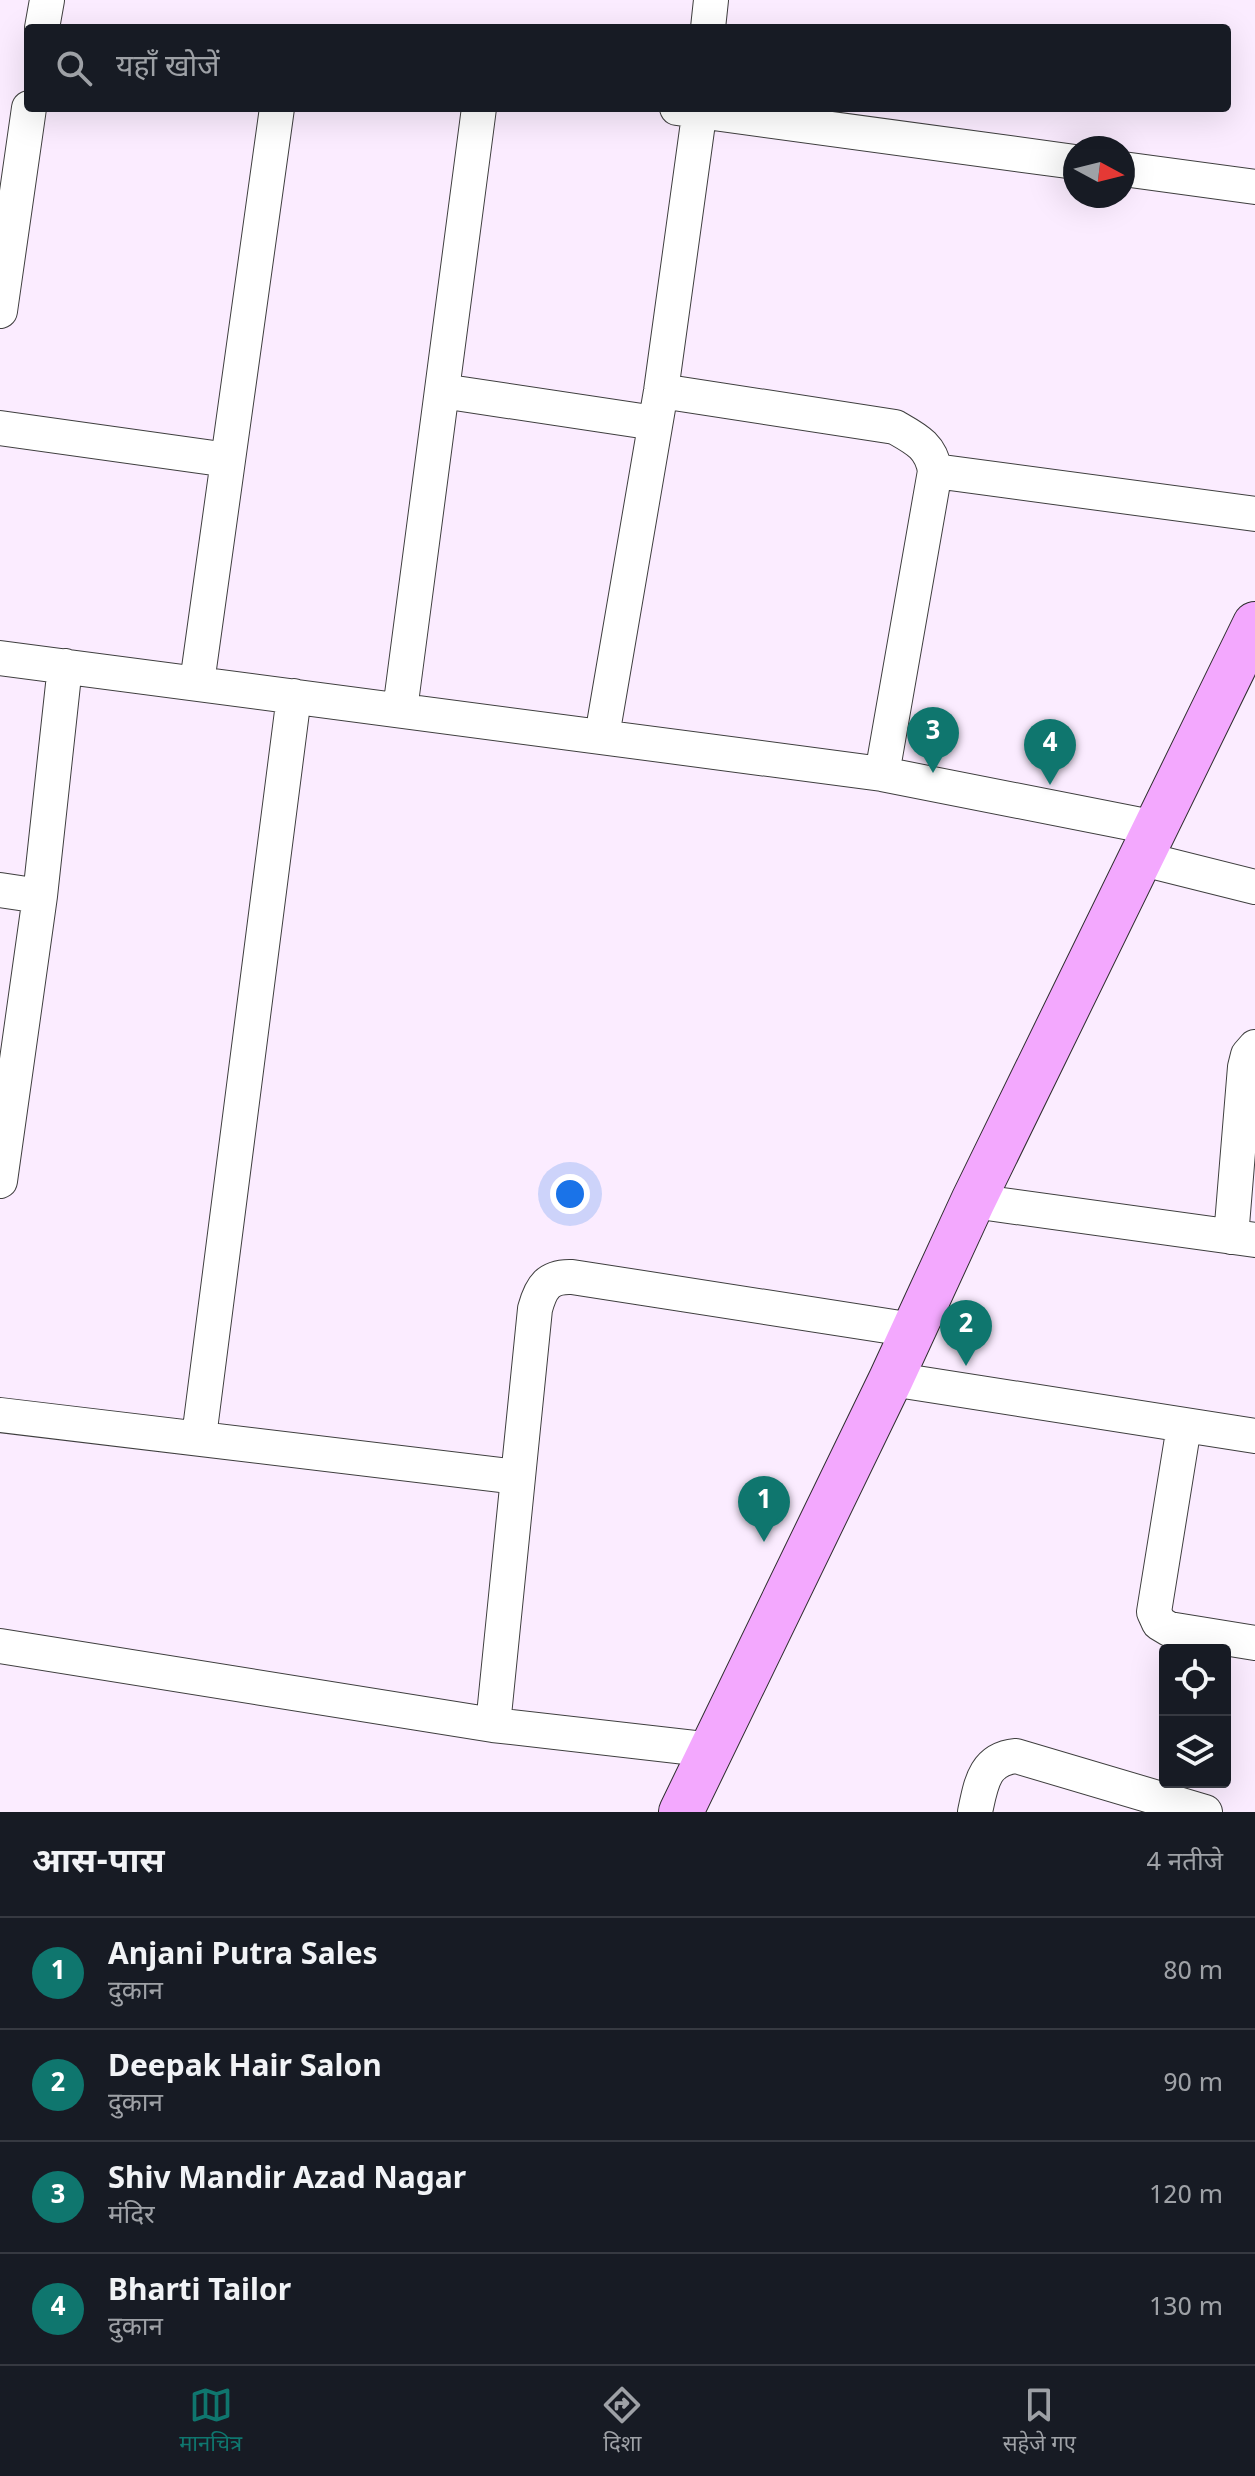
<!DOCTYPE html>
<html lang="hi">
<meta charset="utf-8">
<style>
:root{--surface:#171b24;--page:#20242c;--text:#f1f3f6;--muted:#9ea1a6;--line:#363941;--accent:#0f766e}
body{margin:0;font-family:Georgia,"Noto Sans Devanagari",serif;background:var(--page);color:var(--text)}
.controls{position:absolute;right:24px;bottom:24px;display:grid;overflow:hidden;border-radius:8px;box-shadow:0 8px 32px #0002}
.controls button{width:72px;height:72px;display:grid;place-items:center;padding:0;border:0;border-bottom:2px solid var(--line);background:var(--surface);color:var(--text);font:40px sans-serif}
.compass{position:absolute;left:1063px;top:136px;width:72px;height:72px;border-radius:50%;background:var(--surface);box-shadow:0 8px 32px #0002;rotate:97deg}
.you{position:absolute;left:570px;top:1194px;width:28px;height:28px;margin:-20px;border:6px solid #fff;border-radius:50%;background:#1a73e8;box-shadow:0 0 0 12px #1a73e833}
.badge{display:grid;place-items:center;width:52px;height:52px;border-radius:50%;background:var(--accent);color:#fff;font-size:26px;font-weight:700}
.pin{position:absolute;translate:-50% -66px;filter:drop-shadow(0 2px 4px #0008)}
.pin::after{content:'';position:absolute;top:42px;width:28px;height:24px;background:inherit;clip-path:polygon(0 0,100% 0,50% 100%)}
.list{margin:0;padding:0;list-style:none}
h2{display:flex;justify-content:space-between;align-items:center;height:104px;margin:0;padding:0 32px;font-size:34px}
h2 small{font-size:26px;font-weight:400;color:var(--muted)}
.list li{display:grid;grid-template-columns:52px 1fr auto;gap:24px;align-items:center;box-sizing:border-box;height:112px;padding:0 32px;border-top:2px solid var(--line)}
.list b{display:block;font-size:30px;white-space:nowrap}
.list p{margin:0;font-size:26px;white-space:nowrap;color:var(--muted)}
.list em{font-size:26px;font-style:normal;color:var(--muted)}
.icon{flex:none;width:44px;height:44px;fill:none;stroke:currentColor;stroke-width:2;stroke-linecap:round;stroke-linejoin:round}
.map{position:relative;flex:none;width:1255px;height:1812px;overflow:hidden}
.search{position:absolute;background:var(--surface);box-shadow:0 8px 32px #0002;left:24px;right:24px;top:24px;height:88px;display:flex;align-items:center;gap:20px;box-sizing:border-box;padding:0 28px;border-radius:8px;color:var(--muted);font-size:30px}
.sheet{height:552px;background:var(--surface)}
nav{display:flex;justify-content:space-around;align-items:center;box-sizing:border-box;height:112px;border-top:2px solid var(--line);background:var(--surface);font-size:22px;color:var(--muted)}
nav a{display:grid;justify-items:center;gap:4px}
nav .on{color:var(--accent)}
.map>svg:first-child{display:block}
</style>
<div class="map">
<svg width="1255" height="1812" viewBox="0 0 1255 1812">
<rect width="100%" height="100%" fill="#fbecff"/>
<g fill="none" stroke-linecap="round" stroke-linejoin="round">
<defs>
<path id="street" d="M42,28L47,0
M708,28L711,0
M677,108L1075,162
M1123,169L1255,187
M0,311L29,108
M442,391L655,423
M661,391L895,427C916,439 931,446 935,471L882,774
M0,428L228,460
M935,471L1255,514
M0,658L882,774L1156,828
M197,683L277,108
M400,710L479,108
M602,736L661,391L700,108
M1139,858L1255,887
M0,890L40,896
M0,1181L40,896L65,666
M973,1201L1255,1240
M1231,1237L1245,1067L1248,1055L1255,1047
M891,1379L1255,1436
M0,1415L518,1477
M1184,1426L1154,1612L1159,1623L1169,1629L1255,1643
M199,1437L294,696
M0,1646L493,1725L712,1750
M493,1725L535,1309C541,1287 548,1276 572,1277L913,1330
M975,1812C981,1784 984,1759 1016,1756L1205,1812"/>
<path id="secondary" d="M681,1812L891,1379L973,1201L1255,624"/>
</defs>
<!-- street casing -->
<use href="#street" stroke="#3f3f3f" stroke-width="36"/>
<!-- secondary casing -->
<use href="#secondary" stroke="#2e2e2e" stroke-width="46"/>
<!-- street -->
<use href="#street" stroke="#fff" stroke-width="34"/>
<!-- secondary -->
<use href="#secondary" stroke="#f3a8fe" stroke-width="44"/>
</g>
</svg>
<div class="controls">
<button><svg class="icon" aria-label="locate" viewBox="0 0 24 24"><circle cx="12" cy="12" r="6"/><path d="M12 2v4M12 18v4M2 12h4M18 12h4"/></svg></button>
<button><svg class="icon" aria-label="layers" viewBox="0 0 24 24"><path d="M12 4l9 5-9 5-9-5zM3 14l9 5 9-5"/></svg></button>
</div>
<svg class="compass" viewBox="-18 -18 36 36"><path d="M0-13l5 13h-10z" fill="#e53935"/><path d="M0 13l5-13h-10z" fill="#9ea1a6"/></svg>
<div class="you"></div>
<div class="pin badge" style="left:764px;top:1542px">1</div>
<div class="pin badge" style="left:966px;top:1366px">2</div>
<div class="pin badge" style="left:933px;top:773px">3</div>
<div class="pin badge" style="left:1050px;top:785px">4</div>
<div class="search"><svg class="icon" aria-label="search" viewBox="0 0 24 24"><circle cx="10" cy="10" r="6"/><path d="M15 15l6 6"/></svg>यहाँ खोजें</div>
</div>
<section class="sheet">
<h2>आस-पास<small>4 नतीजे</small></h2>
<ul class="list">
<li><span class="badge">1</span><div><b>Anjani Putra Sales</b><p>दुकान</p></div><em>80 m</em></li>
<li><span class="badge">2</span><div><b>Deepak Hair Salon</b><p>दुकान</p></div><em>90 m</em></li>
<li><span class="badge">3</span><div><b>Shiv Mandir Azad Nagar</b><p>मंदिर</p></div><em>120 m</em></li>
<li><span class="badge">4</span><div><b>Bharti Tailor</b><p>दुकान</p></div><em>130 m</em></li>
</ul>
</section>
<nav>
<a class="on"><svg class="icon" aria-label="map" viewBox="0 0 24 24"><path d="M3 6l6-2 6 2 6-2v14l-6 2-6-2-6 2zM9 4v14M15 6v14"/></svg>मानचित्र</a>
<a><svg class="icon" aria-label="directions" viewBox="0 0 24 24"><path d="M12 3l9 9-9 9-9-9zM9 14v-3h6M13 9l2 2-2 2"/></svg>दिशा</a>
<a><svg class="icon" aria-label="saved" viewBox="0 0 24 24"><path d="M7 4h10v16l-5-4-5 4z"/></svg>सहेजे गए</a>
</nav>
